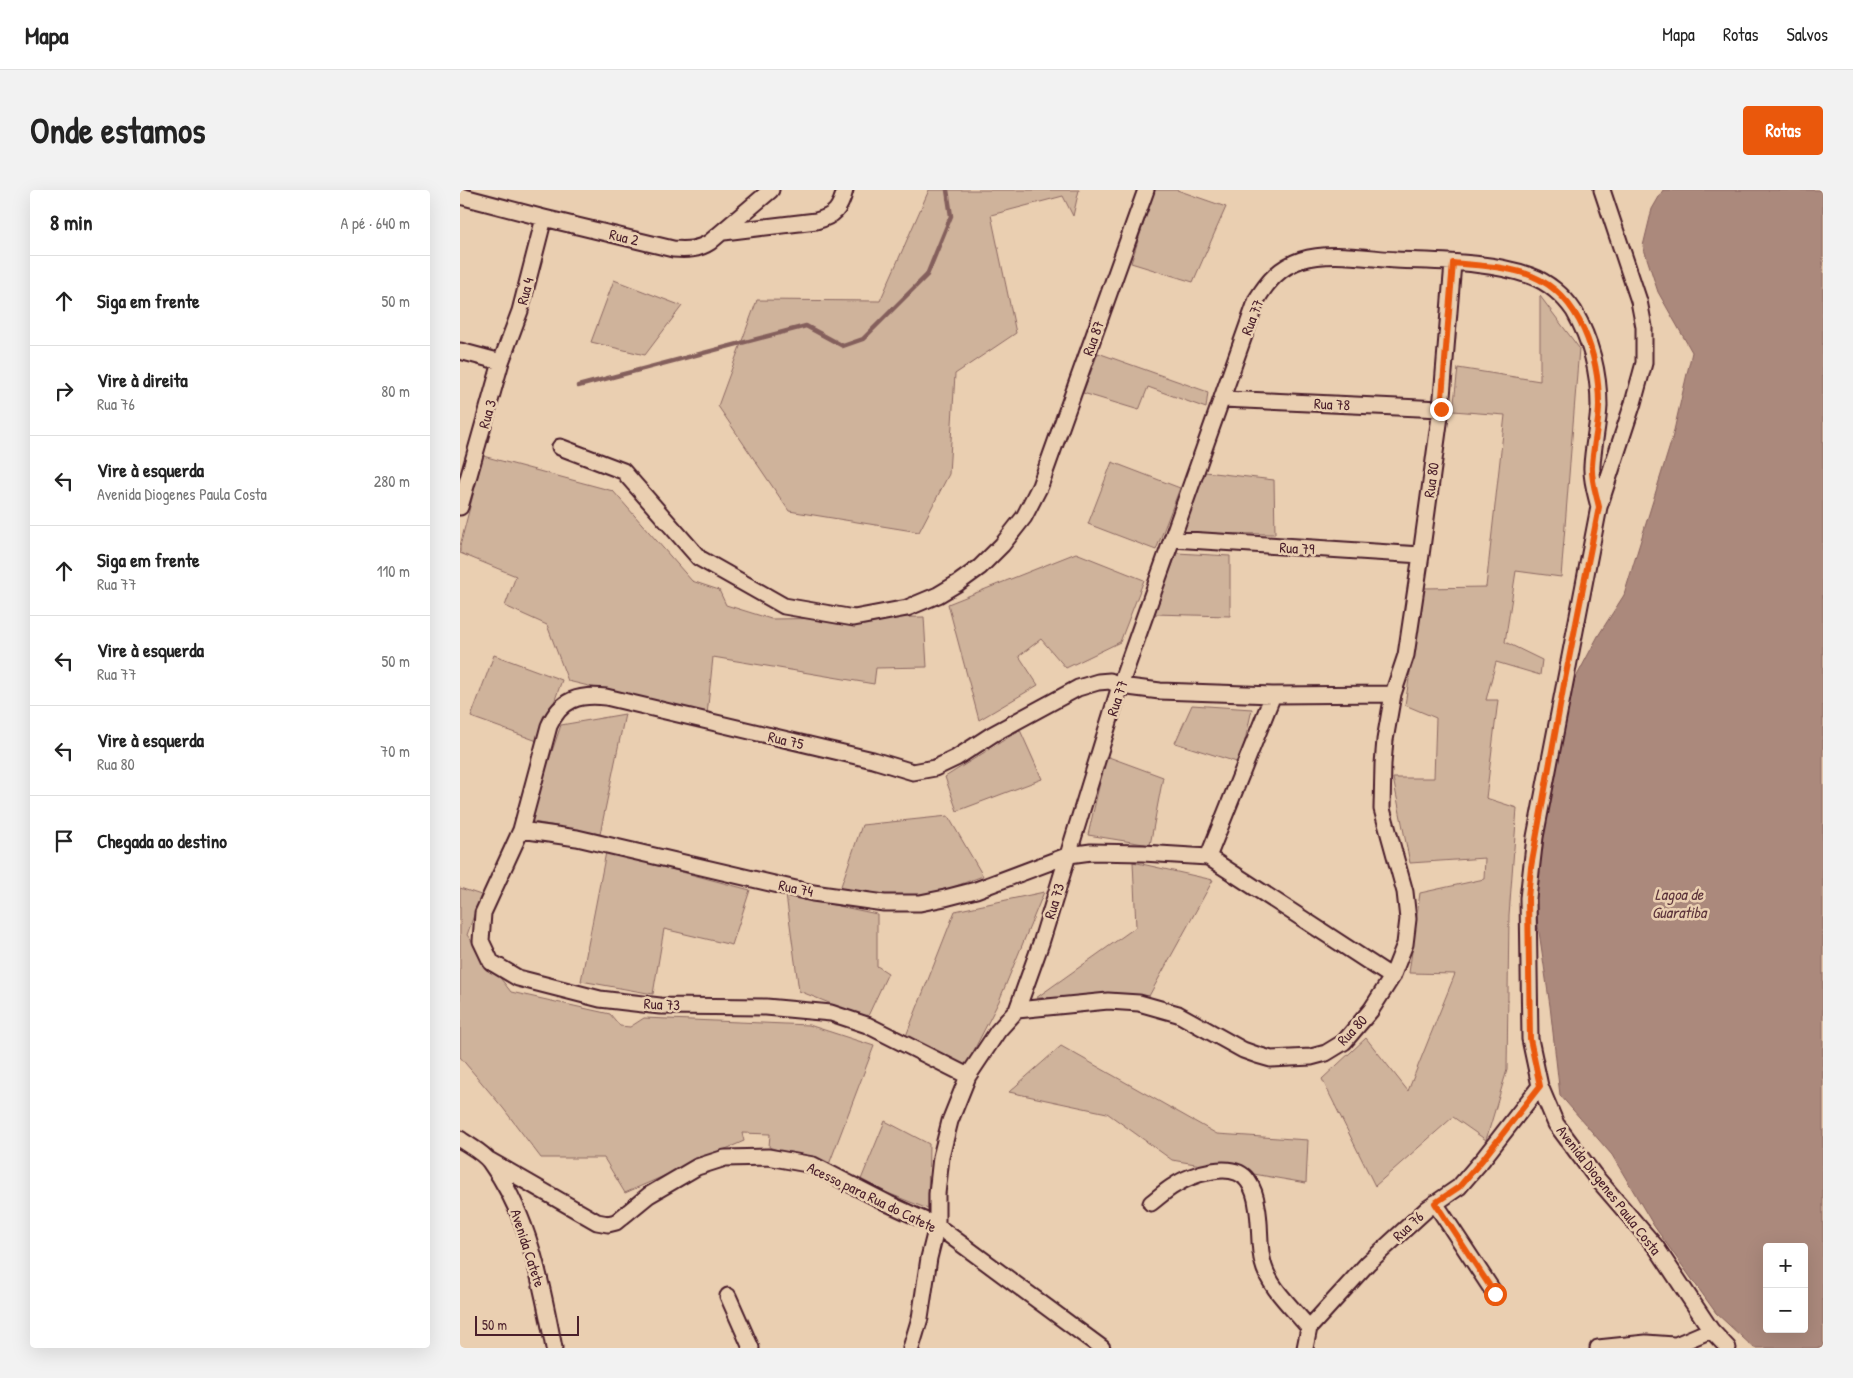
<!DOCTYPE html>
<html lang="pt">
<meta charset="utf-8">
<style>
:root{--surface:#fff;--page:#f2f2f2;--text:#222;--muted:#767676;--line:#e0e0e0;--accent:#ea580c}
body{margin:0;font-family:"Patrick Hand",sans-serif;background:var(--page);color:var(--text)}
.controls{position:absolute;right:15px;bottom:15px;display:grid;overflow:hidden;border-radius:5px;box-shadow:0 5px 20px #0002}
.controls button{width:45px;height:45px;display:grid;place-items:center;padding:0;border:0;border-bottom:1px solid var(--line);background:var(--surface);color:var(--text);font:25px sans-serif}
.scale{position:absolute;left:15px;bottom:12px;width:104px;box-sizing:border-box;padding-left:5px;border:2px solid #4a1f2b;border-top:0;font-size:14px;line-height:18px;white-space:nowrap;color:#4a1f2b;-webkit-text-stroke:4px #eacfb1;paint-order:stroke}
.stop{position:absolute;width:15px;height:15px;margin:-11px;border:4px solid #ea580c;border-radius:50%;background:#fff}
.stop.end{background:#ea580c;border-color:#fff;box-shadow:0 1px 5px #0008}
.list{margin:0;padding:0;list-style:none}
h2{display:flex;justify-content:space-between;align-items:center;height:65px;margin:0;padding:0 20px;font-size:21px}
h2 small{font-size:16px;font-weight:400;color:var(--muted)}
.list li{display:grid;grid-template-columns:32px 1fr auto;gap:15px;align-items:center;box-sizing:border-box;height:90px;padding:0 20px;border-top:1px solid var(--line)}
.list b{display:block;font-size:19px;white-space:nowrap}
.list p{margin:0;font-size:16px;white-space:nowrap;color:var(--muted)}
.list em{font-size:16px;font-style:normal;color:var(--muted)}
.icon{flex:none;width:28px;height:28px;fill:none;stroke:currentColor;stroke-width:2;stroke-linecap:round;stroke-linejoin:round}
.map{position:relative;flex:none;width:1363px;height:1158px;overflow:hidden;border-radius:5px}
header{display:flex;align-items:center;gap:30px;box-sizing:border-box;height:70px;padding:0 25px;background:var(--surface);border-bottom:1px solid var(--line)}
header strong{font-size:24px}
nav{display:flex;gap:28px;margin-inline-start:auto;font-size:18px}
.intro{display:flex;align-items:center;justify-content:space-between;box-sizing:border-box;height:120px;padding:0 30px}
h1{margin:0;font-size:35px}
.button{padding:12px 22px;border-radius:5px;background:var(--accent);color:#fff;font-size:18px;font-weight:700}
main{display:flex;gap:30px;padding:0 30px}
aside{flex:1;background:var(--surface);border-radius:5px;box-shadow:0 5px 20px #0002}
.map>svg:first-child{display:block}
</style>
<header>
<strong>Mapa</strong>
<nav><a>Mapa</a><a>Rotas</a><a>Salvos</a></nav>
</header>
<div class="intro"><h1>Onde estamos</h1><a class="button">Rotas</a></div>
<main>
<aside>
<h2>8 min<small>A pé · 640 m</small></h2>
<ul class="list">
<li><svg class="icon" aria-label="ahead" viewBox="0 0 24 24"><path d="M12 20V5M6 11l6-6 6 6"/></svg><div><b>Siga em frente</b></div><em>50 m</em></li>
<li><svg class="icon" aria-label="right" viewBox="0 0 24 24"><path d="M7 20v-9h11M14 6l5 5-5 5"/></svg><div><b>Vire à direita</b><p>Rua 76</p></div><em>80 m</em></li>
<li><svg class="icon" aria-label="left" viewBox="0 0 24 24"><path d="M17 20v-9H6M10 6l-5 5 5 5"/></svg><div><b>Vire à esquerda</b><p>Avenida Diogenes Paula Costa</p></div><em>280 m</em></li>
<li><svg class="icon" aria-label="ahead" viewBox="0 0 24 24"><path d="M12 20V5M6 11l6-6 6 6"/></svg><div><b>Siga em frente</b><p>Rua 77</p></div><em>110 m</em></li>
<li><svg class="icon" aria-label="left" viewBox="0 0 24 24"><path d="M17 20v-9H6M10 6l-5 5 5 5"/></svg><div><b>Vire à esquerda</b><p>Rua 77</p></div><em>50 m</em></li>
<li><svg class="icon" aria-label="left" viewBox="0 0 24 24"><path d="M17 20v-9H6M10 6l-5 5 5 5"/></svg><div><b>Vire à esquerda</b><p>Rua 80</p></div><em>70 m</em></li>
<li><svg class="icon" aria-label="arrive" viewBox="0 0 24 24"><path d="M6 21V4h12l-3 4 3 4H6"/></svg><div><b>Chegada ao destino</b></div></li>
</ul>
</aside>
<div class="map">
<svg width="1363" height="1158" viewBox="0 0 1363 1158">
<rect width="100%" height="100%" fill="#eacfb1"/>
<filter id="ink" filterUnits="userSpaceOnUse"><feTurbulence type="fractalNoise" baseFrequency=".02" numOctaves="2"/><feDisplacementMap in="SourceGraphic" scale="10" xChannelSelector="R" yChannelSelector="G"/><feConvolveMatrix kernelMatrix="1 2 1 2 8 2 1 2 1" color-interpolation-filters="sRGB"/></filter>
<g filter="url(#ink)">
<!-- green -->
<path fill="#cfb39b" stroke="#8c6963" d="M469,0H619L613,26L603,6L531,25L556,143L495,184L489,284L459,342L329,321L258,216L297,110L420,111Z
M694,0H717L766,17L733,92L671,73Z
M154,90L222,116L185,165L131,152Z
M1080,106L1119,158L1101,387L1056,381L1045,452L1082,470L1080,485L1036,472L1026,510H1038L1026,608L1057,618L1049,725L1047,880L1026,950L993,927L915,996L862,889L906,848L948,901L995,784L949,783L960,703L1024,689L1025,668L950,673L933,588H974L976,528L945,515L963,398L1026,397L1045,225L993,221L998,178L1080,191Z
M638,163L748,202L746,218L688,197L679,220L623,203Z
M23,266L153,301L232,391L259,400L266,415L311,429L464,427L467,477L416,478L414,494L253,467L247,525L108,491L87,435L45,416L56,386L0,363V356Z
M652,272L720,298L696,360L628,334Z
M745,282L814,290L815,344L720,343Z
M616,363L684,390L660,452L606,478L581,449L559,466L578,495L519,530L488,414Z
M717,363L770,366V426L693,424Z
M34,465L102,490L80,552L11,527Z
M732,515L792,519L780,573L715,553Z
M165,524L140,644L68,631L101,535Z
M560,540L582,589L497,621L485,587Z
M646,566L703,587L690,655L628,645Z
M488,626L523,686L452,712L380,699L402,635Z
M146,662L290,700L272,755L204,739L193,804L121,791Z
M673,672L753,690L689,806L576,808L676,737Z
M0,698L21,705L7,745L51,802L150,824L160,836L170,837L184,828L349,835L414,856L368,977L309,957L310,944L282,943L284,951L165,1003L144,968H81L43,918L0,867Z
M584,702L539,811L506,876L446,846L495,721Z
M326,705L417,724V776L428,783L407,828L339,801Z
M601,856L757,944L848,950L846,993L712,970L647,923L549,902Z
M425,931L469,954L468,1019L400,992Z"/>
<!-- water -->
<path fill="#ab897c" stroke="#845f5c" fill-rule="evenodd" d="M1203,0H1363V1158H1294L1256,1123L1194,1036L1152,965L1100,905L1090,816L1075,715L1085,628L1111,497L1138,446L1164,405L1212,249L1232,162L1198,102L1183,56L1192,19ZM1307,1057H1344V1139H1307Z"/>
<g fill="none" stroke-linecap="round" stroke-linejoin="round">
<!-- stream -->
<path stroke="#845f5c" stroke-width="4.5" d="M118,196L346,136L383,156L403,149L467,85L491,26L487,0"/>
<defs>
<path id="street" d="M1142,0L1179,111L1184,137V173L1173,213L1139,317L1075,647L1068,708L1070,849L1080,896L1096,934L1134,985L1196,1057L1251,1140L1268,1158
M0,6L84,28L213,59C226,60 238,60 250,52L311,0
M264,42L356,31C375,26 380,19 385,0
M0,161L41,172L0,317
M41,172L60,121L84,28
M763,209L981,219
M100,257L163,281L239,368L324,416L394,428L447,418L478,405L498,393L520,377L542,355L564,327L580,296L686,0
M713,349L961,365
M61,640L117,648L353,703L424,713H460L485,708L516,700L609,665L631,662L683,663L748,667L932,787
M748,667L813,505
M557,820L648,811L679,813L718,824L783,860L797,865L811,869L851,867L866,863L884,852L911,820L932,787L945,754L948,729L945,702L922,619L923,574L925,550L933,504L946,465L961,365L981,219L993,73
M508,886L407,835L371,823L306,817L200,816L140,809L58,788L31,772L21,751L23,723L61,640L89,536C101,509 119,504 146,507L413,570L453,582L475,578L496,568L533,544L618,498L638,492L650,491L660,496L700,501L813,505L933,504
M0,949C9,956 23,962 30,972C69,1025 82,1095 94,1158
M29,970L137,1032L148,1034L156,1032L189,1005L237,977L265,968L308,967L353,975L429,1014L477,1036L642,1158
M691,1013C699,1007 706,1000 715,995C731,984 774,970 788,991C793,998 796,1008 797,1016C801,1035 798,1055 803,1073C809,1098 833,1118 849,1138
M975,1013L1035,1104
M268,1106L291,1158
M451,1158L460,1128L469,1068L477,1036V1004L481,967L490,931L508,886L538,841L557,820L581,753L660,496L797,109C808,91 820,77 841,70C870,61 905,68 936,70C979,72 1030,71 1071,86C1088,92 1104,106 1114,121C1130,149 1139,183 1139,216C1138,236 1133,256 1132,276C1131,290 1136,304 1139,317
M845,1158L849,1138L908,1073L967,1019L999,997L1023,969L1080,896
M1138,1158L1186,1153L1214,1155
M1209,1158L1251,1140"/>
</defs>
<!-- street casing -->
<use href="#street" stroke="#4a1f2b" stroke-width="19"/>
<!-- street -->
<use href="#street" stroke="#eacfb1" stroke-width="15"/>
</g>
</g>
<g fill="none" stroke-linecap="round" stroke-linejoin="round" filter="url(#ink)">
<!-- route -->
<path stroke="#ea580c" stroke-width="6" d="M981,219L993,73C1019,76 1048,76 1072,86C1121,106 1139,167 1139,215C1139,235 1133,255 1132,276C1131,290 1136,303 1139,317L1104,494L1071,677L1068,708L1070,849L1080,896L1023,969L999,997L975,1013L1035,1104"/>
</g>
<g text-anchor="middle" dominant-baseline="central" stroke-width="5" stroke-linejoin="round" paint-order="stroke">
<!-- street labels -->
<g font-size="15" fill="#4a1f2b" stroke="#eacfb1">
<text transform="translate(164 47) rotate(13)">Rua 2</text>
<text transform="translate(65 101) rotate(-75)">Rua 4</text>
<text transform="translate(792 127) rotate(-69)">Rua 77</text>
<text transform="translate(633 148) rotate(-70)">Rua 87</text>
<text transform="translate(872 214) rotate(3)">Rua 78</text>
<text transform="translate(27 224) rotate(-74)">Rua 3</text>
<text transform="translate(971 290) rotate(-82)">Rua 80</text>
<text transform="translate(837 358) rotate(3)">Rua 79</text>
<text transform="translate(657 508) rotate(-72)">Rua 77</text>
<text transform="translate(326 550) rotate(13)">Rua 75</text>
<text transform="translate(336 698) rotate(12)">Rua 74</text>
<text transform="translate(594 711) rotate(-73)">Rua 73</text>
<text transform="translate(202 814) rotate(3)">Rua 73</text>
<text transform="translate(892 840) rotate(-46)">Rua 80</text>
<text transform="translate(1149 1000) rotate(52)">Avenida Diogenes Paula Costa</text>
<text transform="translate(412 1007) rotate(26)">Acesso para Rua do Catete</text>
<text transform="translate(948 1036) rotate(-43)">Rua 76</text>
<text transform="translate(68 1058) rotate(72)">Avenida Catete</text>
</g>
<!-- water labels -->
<g font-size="16" font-style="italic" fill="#5d343b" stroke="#eacfb1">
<text x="1219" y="704">Lagoa de<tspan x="1219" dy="18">Guaratiba</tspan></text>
</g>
</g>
</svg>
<div class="controls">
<button>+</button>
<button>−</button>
</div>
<div class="scale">50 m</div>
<div class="stop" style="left:1035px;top:1104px"></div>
<div class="stop end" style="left:981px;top:219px"></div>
</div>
</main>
